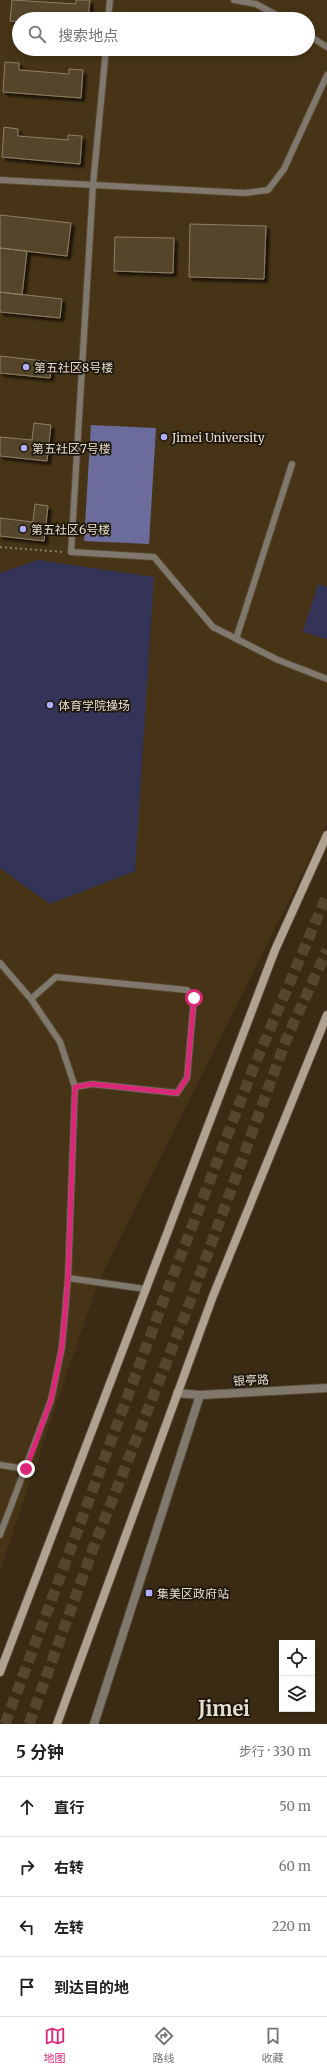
<!DOCTYPE html>
<html lang="zh">
<meta charset="utf-8">
<style>
:root{--surface:#fff;--page:#f2f2f2;--text:#202124;--muted:#757577;--line:#e0e0e0;--accent:#db2777}
body{margin:0;font-family:Merriweather,"Noto Sans SC",serif;background:var(--page);color:var(--text)}
.controls{position:absolute;right:12px;bottom:12px;display:grid;overflow:hidden;border-radius:0px;box-shadow:0 2px 6px #0003}
.controls button{width:36px;height:36px;display:grid;place-items:center;padding:0;border:0;border-bottom:1px solid var(--line);background:var(--surface);color:var(--text);font:20px sans-serif}
.stop{position:absolute;width:12px;height:12px;margin:-9px;border:3px solid #db2777;border-radius:50%;background:#fff}
.stop.end{background:#db2777;border-color:#fff;box-shadow:0 1px 4px #0008}
.list{margin:0;padding:0;list-style:none}
h2{display:flex;justify-content:space-between;align-items:center;height:52px;margin:0;padding:0 16px;font-size:17px}
h2 small{font-size:13px;font-weight:400;color:var(--muted)}
.list li{display:grid;grid-template-columns:26px 1fr auto;gap:12px;align-items:center;box-sizing:border-box;height:60px;padding:0 16px;border-top:1px solid var(--line)}
.list b{display:block;font-size:15px;white-space:nowrap}
.list em{font-size:13px;font-style:normal;color:var(--muted)}
.icon{flex:none;width:22px;height:22px;fill:none;stroke:currentColor;stroke-width:2;stroke-linecap:round;stroke-linejoin:round}
.map{position:relative;flex:none;width:327px;height:1724px;overflow:hidden}
.search{position:absolute;background:var(--surface);box-shadow:0 2px 6px #0003;left:12px;right:12px;top:12px;height:44px;display:flex;align-items:center;gap:10px;box-sizing:border-box;padding:0 14px;border-radius:22px;color:var(--muted);font-size:15px}
.sheet{height:292px;background:var(--surface)}
nav{display:flex;justify-content:space-around;align-items:center;box-sizing:border-box;height:56px;border-top:1px solid var(--line);background:var(--surface);font-size:11px;color:var(--muted)}
nav a{display:grid;justify-items:center;gap:2px}
nav .on{color:var(--accent)}
.map>svg:first-child{display:block}
</style>
<div class="map">
<svg width="327" height="1724" viewBox="0 0 327 1724">
<defs>
<filter id="shadow"><feDropShadow dx="3.5" dy="3.5" stdDeviation="1" flood-color="#0009"/></filter>
</defs>
<rect width="100%" height="100%" fill="#3b2b14"/>
<!-- built -->
<path fill="#473416" fill-rule="evenodd" d="M0,0H327V824L98,1282L0,1570ZM19,19H308V49H19Z"/>
<!-- green -->
<path fill="#343458" d="M38,560L154,577L135,871L50,904L0,868V573Z
M318,584L327,587V639L303,632Z"/>
<!-- water -->
<path fill="#6b6c9b" d="M91,425L156,428L149,544L84,541Z"/>
<!-- building -->
<path fill="#54442c" stroke="#907f65" filter="url(#shadow)" d="M12,0L76,4V0H90L88,19H19V22L10,21Z
M5,62L19,63V70L69,74V69L83,70L81,98L3,92Z
M4,127L18,129V136L68,140V135L82,136L80,164L2,157Z
M0,215L71,223L67,256L0,248Z
M190,224L266,226L264,279L189,277Z
M115,237L174,238L173,273L114,271Z
M0,248L27,251L22,295L0,292Z
M0,292L62,299L60,318L0,312Z
M0,356L52,362L50,378L0,373Z
M34,423L51,425L47,461L0,456V437L32,440Z
M35,504L48,506L44,541L0,536V518L33,522Z"/>
<g fill="none" stroke-linecap="round" stroke-linejoin="round">
<!-- trunk-tunnel -->
<path stroke="#554630" stroke-width="11" stroke-dasharray="11 5.5" stroke-linecap="butt" d="M5,1724L166,1294L253,1069L327,895
M29,1724L93,1549L187,1310L286,1040L327,950"/>
<defs>
<path id="service" d="M234,0L256,4L284,19
M108,19L110,0
M308,35L327,47
M106,49L93,185L71,552L154,557L213,627L278,660L327,679
M0,180L245,193L268,190L284,169L327,75
M236,639L292,464
M0,963L31,999L60,1042L75,1087L68,1278L62,1347L51,1400L0,1535
M31,999L56,977L187,990L194,998L187,1078L177,1093L92,1084L75,1087
M68,1278L145,1289
M0,1465L26,1469"/>
<path id="minor" d="M94,1724L200,1395"/>
<path id="tertiary" d="M177,1393L200,1395L327,1388"/>
<path id="secondary" d="M0,1672L275,950L327,835
M57,1724L213,1296L327,1015"/>
</defs>
<!-- service casing -->
<use href="#service" stroke="#574832" stroke-width="8"/>
<!-- minor casing -->
<use href="#minor" stroke="#574832" stroke-width="10"/>
<!-- tertiary casing -->
<use href="#tertiary" stroke="#574832" stroke-width="10"/>
<!-- secondary casing -->
<use href="#secondary" stroke="#574832" stroke-width="10"/>
<!-- path -->
<path stroke="#897b68" stroke-width="2" stroke-dasharray="2 3" stroke-linecap="butt" d="M0,547L63,552"/>
<!-- service -->
<use href="#service" stroke="#80786d" stroke-width="6"/>
<!-- minor -->
<use href="#minor" stroke="#80786d" stroke-width="8"/>
<!-- tertiary -->
<use href="#tertiary" stroke="#80786d" stroke-width="8"/>
<!-- secondary -->
<use href="#secondary" stroke="#afa290" stroke-width="8"/>
</g>
<g fill="none" stroke-linecap="round" stroke-linejoin="round">
<!-- route -->
<path stroke="#db2777" stroke-width="5" d="M26,1469L51,1400L62,1347L68,1278L75,1087L92,1084L177,1093L187,1078L194,998"/>
</g>
<!-- markers -->
<g fill="#adaffb" stroke="#1c150b" stroke-width="1.5">
<circle cx="26" cy="367" r="4"/>
<circle cx="164" cy="437" r="4"/>
<circle cx="24" cy="448" r="4"/>
<circle cx="23" cy="529" r="4"/>
<circle cx="50" cy="705" r="4"/>
<rect x="145" y="1589" width="8" height="8" rx="2"/>
</g>
<g text-anchor="middle" dominant-baseline="central" stroke-width="3.5" stroke-linejoin="round" paint-order="stroke">
<!-- poi labels -->
<g font-size="12" fill="#e8ded0" stroke="#1c150b" text-anchor="start">
<text x="34" y="367">第五社区8号楼</text>
<text x="172" y="437">Jimei University</text>
<text x="32" y="448">第五社区7号楼</text>
<text x="31" y="529">第五社区6号楼</text>
<text x="58" y="705">体育学院操场</text>
<text x="157" y="1593">集美区政府站</text>
</g>
<!-- street labels -->
<g font-size="12" fill="#e8ded0" stroke="#1c150b">
<text transform="translate(251 1380) rotate(-3)">银亭路</text>
</g>
<!-- town labels -->
<g font-size="20" font-weight="bold" fill="#e8ded0" stroke="#1c150b">
<text x="224" y="1708">Jimei</text>
</g>
</g>
</svg>
<div class="controls">
<button><svg class="icon" aria-label="locate" viewBox="0 0 24 24"><circle cx="12" cy="12" r="6"/><path d="M12 2v4M12 18v4M2 12h4M18 12h4"/></svg></button>
<button><svg class="icon" aria-label="layers" viewBox="0 0 24 24"><path d="M12 4l9 5-9 5-9-5zM3 14l9 5 9-5"/></svg></button>
</div>
<div class="stop" style="left:194px;top:998px"></div>
<div class="stop end" style="left:26px;top:1469px"></div>
<div class="search"><svg class="icon" aria-label="search" viewBox="0 0 24 24"><circle cx="10" cy="10" r="6"/><path d="M15 15l6 6"/></svg>搜索地点</div>
</div>
<section class="sheet">
<h2>5 分钟<small>步行 · 330 m</small></h2>
<ul class="list">
<li><svg class="icon" aria-label="ahead" viewBox="0 0 24 24"><path d="M12 20V5M6 11l6-6 6 6"/></svg><div><b>直行</b></div><em>50 m</em></li>
<li><svg class="icon" aria-label="right" viewBox="0 0 24 24"><path d="M7 20v-9h11M14 6l5 5-5 5"/></svg><div><b>右转</b></div><em>60 m</em></li>
<li><svg class="icon" aria-label="left" viewBox="0 0 24 24"><path d="M17 20v-9H6M10 6l-5 5 5 5"/></svg><div><b>左转</b></div><em>220 m</em></li>
<li><svg class="icon" aria-label="arrive" viewBox="0 0 24 24"><path d="M6 21V4h12l-3 4 3 4H6"/></svg><div><b>到达目的地</b></div></li>
</ul>
</section>
<nav>
<a class="on"><svg class="icon" aria-label="map" viewBox="0 0 24 24"><path d="M3 6l6-2 6 2 6-2v14l-6 2-6-2-6 2zM9 4v14M15 6v14"/></svg>地图</a>
<a><svg class="icon" aria-label="directions" viewBox="0 0 24 24"><path d="M12 3l9 9-9 9-9-9zM9 14v-3h6M13 9l2 2-2 2"/></svg>路线</a>
<a><svg class="icon" aria-label="saved" viewBox="0 0 24 24"><path d="M7 4h10v16l-5-4-5 4z"/></svg>收藏</a>
</nav>
